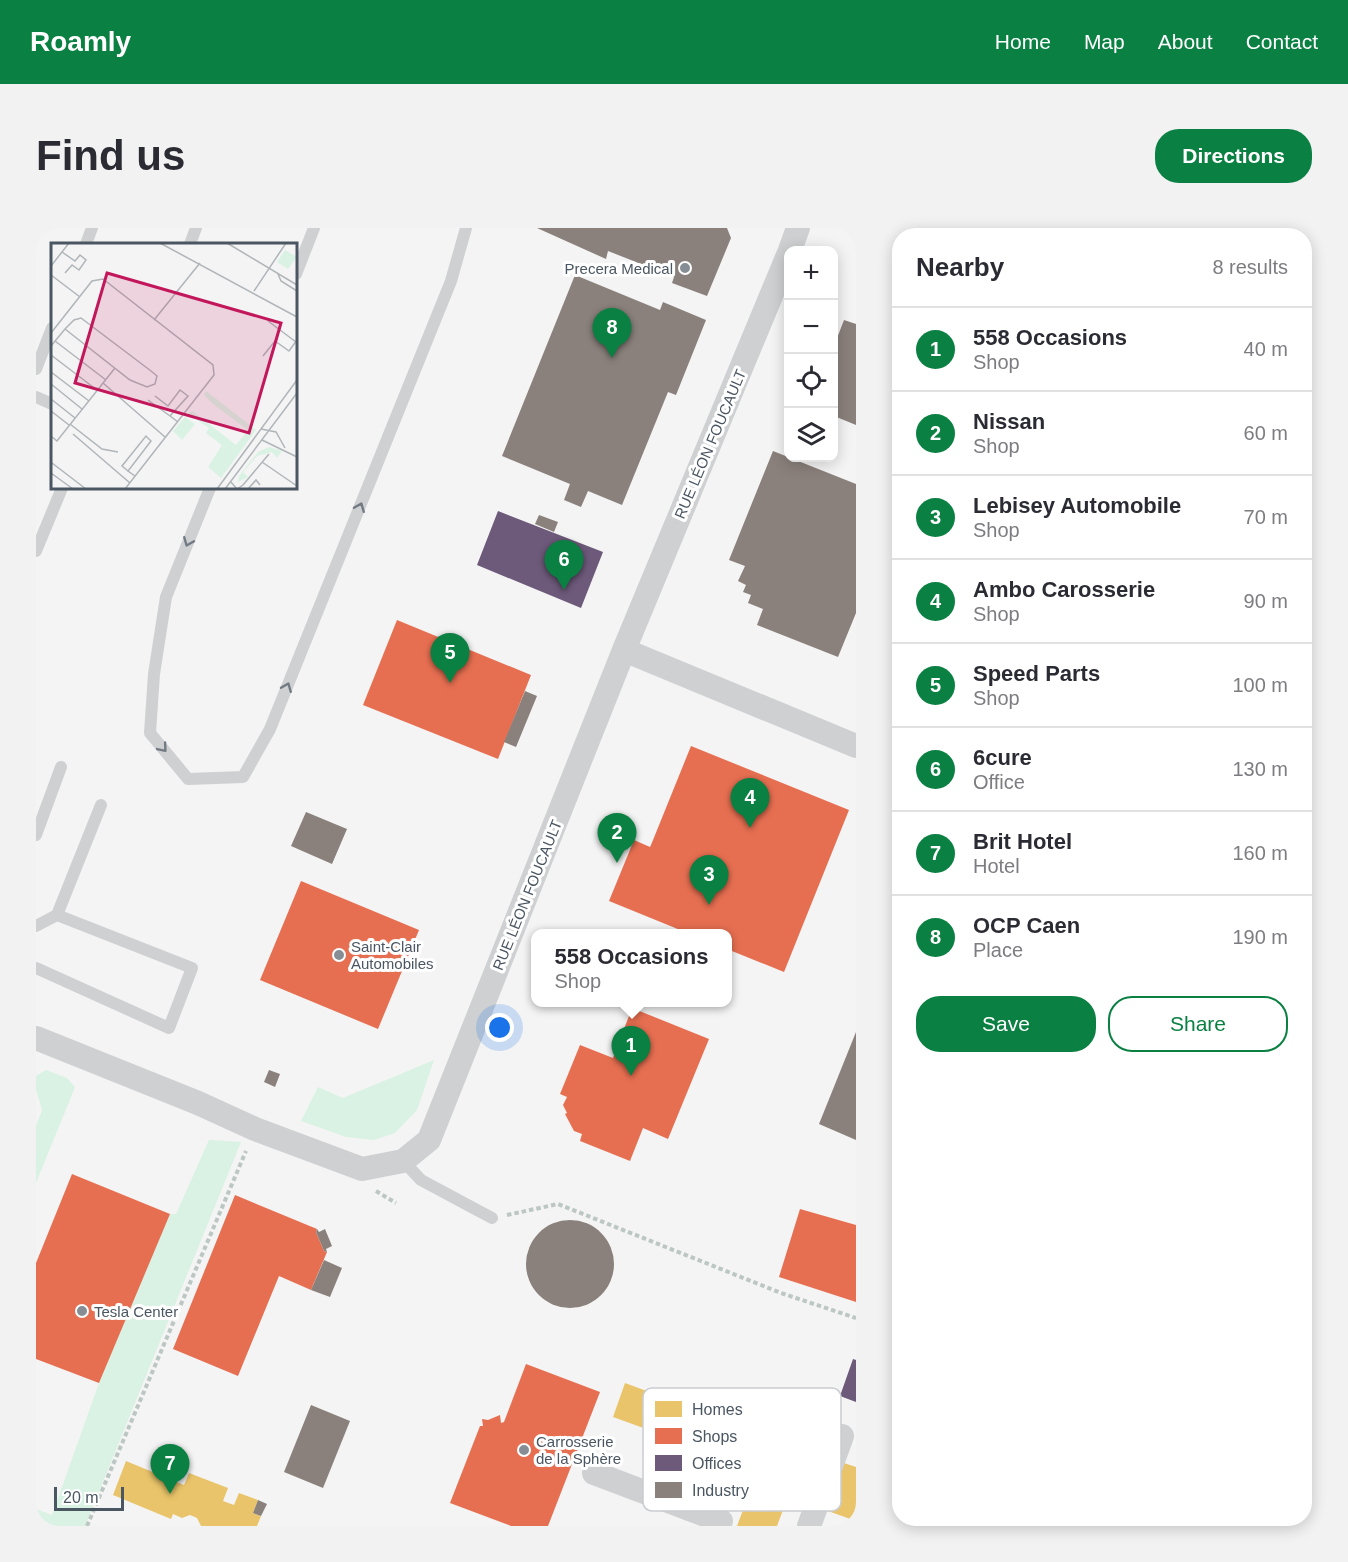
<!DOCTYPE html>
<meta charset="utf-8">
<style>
:root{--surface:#fff;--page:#f2f2f3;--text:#2b2b33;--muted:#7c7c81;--line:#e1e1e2;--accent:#0b8043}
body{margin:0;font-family:Arial,sans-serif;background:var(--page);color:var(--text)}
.controls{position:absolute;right:18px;top:18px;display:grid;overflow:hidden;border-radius:12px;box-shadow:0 3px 15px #0003}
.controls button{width:54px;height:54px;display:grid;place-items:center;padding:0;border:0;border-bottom:2px solid var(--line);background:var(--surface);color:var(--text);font:30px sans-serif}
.scale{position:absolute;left:18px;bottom:15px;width:70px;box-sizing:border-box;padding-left:6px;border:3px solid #4a5661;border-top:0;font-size:16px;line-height:21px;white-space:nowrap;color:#4a5661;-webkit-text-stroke:4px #fff;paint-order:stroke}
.you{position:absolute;left:464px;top:800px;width:21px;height:21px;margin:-15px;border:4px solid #fff;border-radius:50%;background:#1a73e8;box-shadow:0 0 0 9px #1a73e833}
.badge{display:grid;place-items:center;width:39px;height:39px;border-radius:50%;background:var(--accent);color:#fff;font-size:20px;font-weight:700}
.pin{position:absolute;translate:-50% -50px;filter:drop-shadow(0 2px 3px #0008)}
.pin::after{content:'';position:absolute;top:32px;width:21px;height:18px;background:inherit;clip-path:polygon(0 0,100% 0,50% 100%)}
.popup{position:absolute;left:495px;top:701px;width:201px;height:78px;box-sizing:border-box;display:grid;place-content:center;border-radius:12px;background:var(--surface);filter:drop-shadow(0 2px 4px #0005);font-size:20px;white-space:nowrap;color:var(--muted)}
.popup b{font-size:22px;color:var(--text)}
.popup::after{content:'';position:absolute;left:50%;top:100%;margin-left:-12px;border:12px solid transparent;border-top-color:var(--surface)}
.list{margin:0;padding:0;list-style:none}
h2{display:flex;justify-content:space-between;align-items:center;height:78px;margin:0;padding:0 24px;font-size:26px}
h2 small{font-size:20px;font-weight:400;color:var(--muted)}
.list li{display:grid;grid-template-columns:39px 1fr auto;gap:18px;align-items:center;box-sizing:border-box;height:84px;padding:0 24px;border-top:2px solid var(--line)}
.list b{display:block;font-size:22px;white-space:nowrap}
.list p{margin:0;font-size:20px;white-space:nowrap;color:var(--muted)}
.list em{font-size:20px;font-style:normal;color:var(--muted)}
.actions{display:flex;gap:12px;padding:18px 24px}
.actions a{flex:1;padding:14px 0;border:2px solid var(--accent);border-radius:24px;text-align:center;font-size:21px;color:var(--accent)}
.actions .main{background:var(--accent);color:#fff}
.icon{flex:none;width:33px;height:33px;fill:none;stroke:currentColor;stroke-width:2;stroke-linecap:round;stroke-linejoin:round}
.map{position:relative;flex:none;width:820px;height:1298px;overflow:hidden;border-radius:24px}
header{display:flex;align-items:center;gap:36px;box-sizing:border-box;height:84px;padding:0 30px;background:var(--accent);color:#fff}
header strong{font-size:28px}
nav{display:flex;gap:33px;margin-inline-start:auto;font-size:21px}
.intro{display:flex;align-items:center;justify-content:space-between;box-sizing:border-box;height:144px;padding:0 36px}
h1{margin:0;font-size:42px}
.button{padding:15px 27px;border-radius:24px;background:var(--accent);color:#fff;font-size:21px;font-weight:700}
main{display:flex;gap:36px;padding:0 36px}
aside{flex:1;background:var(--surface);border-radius:24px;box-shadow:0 3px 15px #0003}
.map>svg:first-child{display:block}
</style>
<header>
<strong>Roamly</strong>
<nav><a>Home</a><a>Map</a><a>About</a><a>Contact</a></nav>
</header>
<div class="intro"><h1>Find us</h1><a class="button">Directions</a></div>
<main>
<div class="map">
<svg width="820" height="1298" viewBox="0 0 820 1298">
<rect width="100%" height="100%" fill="#f4f4f4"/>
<!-- green -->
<path fill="#d9f2e3" d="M398,832L381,882L359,905L338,912L310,909L265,893L282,859L307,870Z
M10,842L31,850L39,859L0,955V898L6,882L0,862V848Z
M173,912L205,914L49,1298H0V1281L16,1287L63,1155L123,1008L134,986H140Z"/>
<!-- homes -->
<path fill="#e9c46a" d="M589,1155L708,1199L696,1232L577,1189Z
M735,1208L770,1221L741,1298H701Z
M90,1233L148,1257L153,1245L192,1260L187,1273L198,1277L203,1265L222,1272L217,1285L225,1288L221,1298H165L161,1290L154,1287L146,1290L137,1286L135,1291L77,1267Z
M808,1235L820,1239V1293L792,1283Z"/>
<!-- shops -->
<path fill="#e76f51" d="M361,392L495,447L462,531L327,477Z
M655,518L813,582L748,744L691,721V706H654L573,673L598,612L614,619L615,617Z
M265,653L383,702L342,801L224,752Z
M596,780L673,811L632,911L607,900L594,933L544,913L546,906L538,903L529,886L531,885L527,877L531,869L524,866L544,817L577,830Z
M36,946L134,986L63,1155L0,1131V1035Z
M199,967L281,1001L280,1004L288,1023L291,1024L275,1062L243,1048L202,1148L137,1121Z
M764,981L820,997V1074L743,1049Z
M490,1136L564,1164L512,1298H475L414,1275L444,1198H447L446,1191L452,1192L464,1187L465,1195L468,1194Z"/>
<!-- offices -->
<path fill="#6d597a" d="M462,283L567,324L545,380L441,337Z
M817,1131L820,1132V1174L804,1168Z"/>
<!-- industry -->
<path fill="#8a817c" d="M501,0H691L695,10L671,68L636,55L638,49L572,23L570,31Z
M539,47L624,82L627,74L670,92L640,167L632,164L586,277L552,263L545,279L528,272L534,256L466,228Z
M808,92L820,96V197L798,188V118Z
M737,223L820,256V385L802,429L721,397L727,381L712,375L715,367L707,364L710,357L702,353L709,338L693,332Z
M503,287L522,294L518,304L499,296Z
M489,463L501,468L480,519L468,514Z
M270,584L311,601L296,636L255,618Z
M820,804V912L783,896Z
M233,842L244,846L239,859L228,854Z
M490 1036a44 44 0 1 1 88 0a44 44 0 1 1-88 0Z
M281,1001L283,1004L289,1001L296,1018L290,1021L291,1024L288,1023L280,1004Z
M288,1032L306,1040L294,1069L275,1062Z
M275,1177L314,1193L287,1260L248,1244Z
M222,1272L231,1276L225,1288L217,1285Z"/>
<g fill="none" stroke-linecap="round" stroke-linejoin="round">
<!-- path -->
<path stroke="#bcc7c4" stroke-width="4" stroke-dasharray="4.5 3" stroke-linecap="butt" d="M340,963L360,975
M471,987L522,976L745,1065L820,1090
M51,1298L210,923"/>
<!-- service -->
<path stroke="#ced0d2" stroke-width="12" d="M50,16L56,0
M154,16L160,0
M260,46L278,0
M0,141L16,100
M0,169L16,176
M174,260L130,369L118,446L114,505L152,551L207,549L234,501L415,53L430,0
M0,323L26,260
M0,607L25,539
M0,698L21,687
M0,740L133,800L156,740L21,687L65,577
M367,933L385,952L456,990"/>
<!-- minor -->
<path stroke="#ced0d2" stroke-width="24" d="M754,22L762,0
M588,422L820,518
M0,810L162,875L219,901L326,941L367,933L393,912L588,422L752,27
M558,1245L685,1293L683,1298
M773,1298L806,1208"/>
</g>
<!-- one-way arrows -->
<defs><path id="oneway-chevron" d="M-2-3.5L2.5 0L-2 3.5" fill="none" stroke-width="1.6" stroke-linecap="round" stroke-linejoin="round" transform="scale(1.5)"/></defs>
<g stroke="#727b83">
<use href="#oneway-chevron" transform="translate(324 279) rotate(-68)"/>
<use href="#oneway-chevron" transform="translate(152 314) rotate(112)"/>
<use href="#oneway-chevron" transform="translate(251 459) rotate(-68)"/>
<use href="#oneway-chevron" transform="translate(127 520) rotate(50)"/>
</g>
<!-- markers -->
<g fill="#868d94" stroke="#fff" stroke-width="2">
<circle cx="649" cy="40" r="6"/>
<circle cx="303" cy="727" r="6"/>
<circle cx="46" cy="1083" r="6"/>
<circle cx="488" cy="1222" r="6"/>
</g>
<g text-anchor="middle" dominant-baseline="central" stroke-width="6" stroke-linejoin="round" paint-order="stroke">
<!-- poi labels -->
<g font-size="15" fill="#4a5661" stroke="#fff" text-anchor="start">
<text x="637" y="40" text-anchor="end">Precera Medical</text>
<text x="315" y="718">Saint-Clair<tspan x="315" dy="17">Automobiles</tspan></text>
<text x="58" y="1083">Tesla Center</text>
<text x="500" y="1213">Carrosserie<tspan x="500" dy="17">de la Sphère</tspan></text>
</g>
<!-- street labels -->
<g font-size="15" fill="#4a5661" stroke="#fff">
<text transform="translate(674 216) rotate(-67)">RUE LÉON FOUCAULT</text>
<text transform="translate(491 667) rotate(-68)">RUE LÉON FOUCAULT</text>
</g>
</g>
<!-- overview -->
<g transform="translate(15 15)">
<rect width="246" height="246" fill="#f4f4f4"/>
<path d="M234,7L246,14L237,26L226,19ZM155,148L205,187L170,235L157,224L171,202L155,190L158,185L137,171L141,168L185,202L197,187L161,160L153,152ZM134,174L144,181L131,197L122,188ZM218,204L231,208L226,215L221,209L206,213L192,229L197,234L187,239L188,233L207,209Z" fill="#d9f2e3"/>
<path fill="none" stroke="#b0b5b9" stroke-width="1.5" d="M109,0L246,74M176,0L246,42M11,9L24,18L29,12L35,17L28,27L21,22L14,30M0,23L18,0M227,31L230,38L246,48M0,32L29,54M203,48L235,0M103,77L149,20M217,78L245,99M0,90L41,38L52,36L162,122L163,132L74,246M4,98L55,137M0,103L14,86L23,77L30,75L100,128L106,133L104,141L96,144L79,137L14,86M0,112L46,147M212,113L224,98L238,108L246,97M0,129L38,158M52,140L114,194M0,141L31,166M104,153L117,163L129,147L137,153L119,173L127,179M0,156L24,175M97,157L119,173M0,168L18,182M19,181L51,206L67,209M210,186L225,189L234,205M22,191L79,240M0,193L6,198L64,125M211,197L246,214M211,219L246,243M1,220L35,246M77,228L71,223L95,193L100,198L77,228L84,233M0,230L22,246M179,238L186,246L192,242L218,211M166,246L246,137M174,246L246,150M197,246L205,237L209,242"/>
<path fill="#c2185b" fill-opacity="0.15" stroke="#c2185b" stroke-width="3" d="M56,30L230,80L198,190L24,140Z"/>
<rect width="246" height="246" fill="none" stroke="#4a5661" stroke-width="3"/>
</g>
<!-- legend -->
<rect x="607" y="1160" width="198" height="123" rx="9" fill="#fff" stroke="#c9ccd0" stroke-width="1.5"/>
<rect x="619" y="1173" width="27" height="16" fill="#e9c46a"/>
<rect x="619" y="1200" width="27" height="16" fill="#e76f51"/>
<rect x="619" y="1227" width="27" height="16" fill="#6d597a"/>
<rect x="619" y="1254" width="27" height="16" fill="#8a817c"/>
<g font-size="16" fill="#4a5661">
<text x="656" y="1187">Homes</text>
<text x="656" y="1214">Shops</text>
<text x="656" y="1241">Offices</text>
<text x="656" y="1268">Industry</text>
</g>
</svg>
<div class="controls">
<button>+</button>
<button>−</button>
<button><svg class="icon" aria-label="locate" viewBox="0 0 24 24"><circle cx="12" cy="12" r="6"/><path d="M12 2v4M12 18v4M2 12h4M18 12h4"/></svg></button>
<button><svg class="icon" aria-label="layers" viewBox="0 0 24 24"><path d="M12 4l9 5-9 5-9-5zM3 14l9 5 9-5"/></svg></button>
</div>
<div class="scale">20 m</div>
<div class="you"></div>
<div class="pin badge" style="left:595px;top:848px">1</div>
<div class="popup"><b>558 Occasions</b>Shop</div>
<div class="pin badge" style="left:581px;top:635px">2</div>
<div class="pin badge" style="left:673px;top:677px">3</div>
<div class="pin badge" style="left:714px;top:600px">4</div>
<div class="pin badge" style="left:414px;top:455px">5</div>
<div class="pin badge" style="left:528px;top:362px">6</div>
<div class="pin badge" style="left:134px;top:1266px">7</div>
<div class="pin badge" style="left:576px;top:130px">8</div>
</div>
<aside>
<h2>Nearby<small>8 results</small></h2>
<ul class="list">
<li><span class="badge">1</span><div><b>558 Occasions</b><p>Shop</p></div><em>40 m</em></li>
<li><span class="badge">2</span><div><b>Nissan</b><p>Shop</p></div><em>60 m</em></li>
<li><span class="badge">3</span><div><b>Lebisey Automobile</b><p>Shop</p></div><em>70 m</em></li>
<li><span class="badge">4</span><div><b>Ambo Carosserie</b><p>Shop</p></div><em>90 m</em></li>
<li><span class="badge">5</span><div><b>Speed Parts</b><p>Shop</p></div><em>100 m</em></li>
<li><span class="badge">6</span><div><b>6cure</b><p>Office</p></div><em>130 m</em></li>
<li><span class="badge">7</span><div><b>Brit Hotel</b><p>Hotel</p></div><em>160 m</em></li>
<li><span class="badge">8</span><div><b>OCP Caen</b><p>Place</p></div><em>190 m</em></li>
</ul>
<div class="actions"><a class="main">Save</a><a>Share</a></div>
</aside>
</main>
